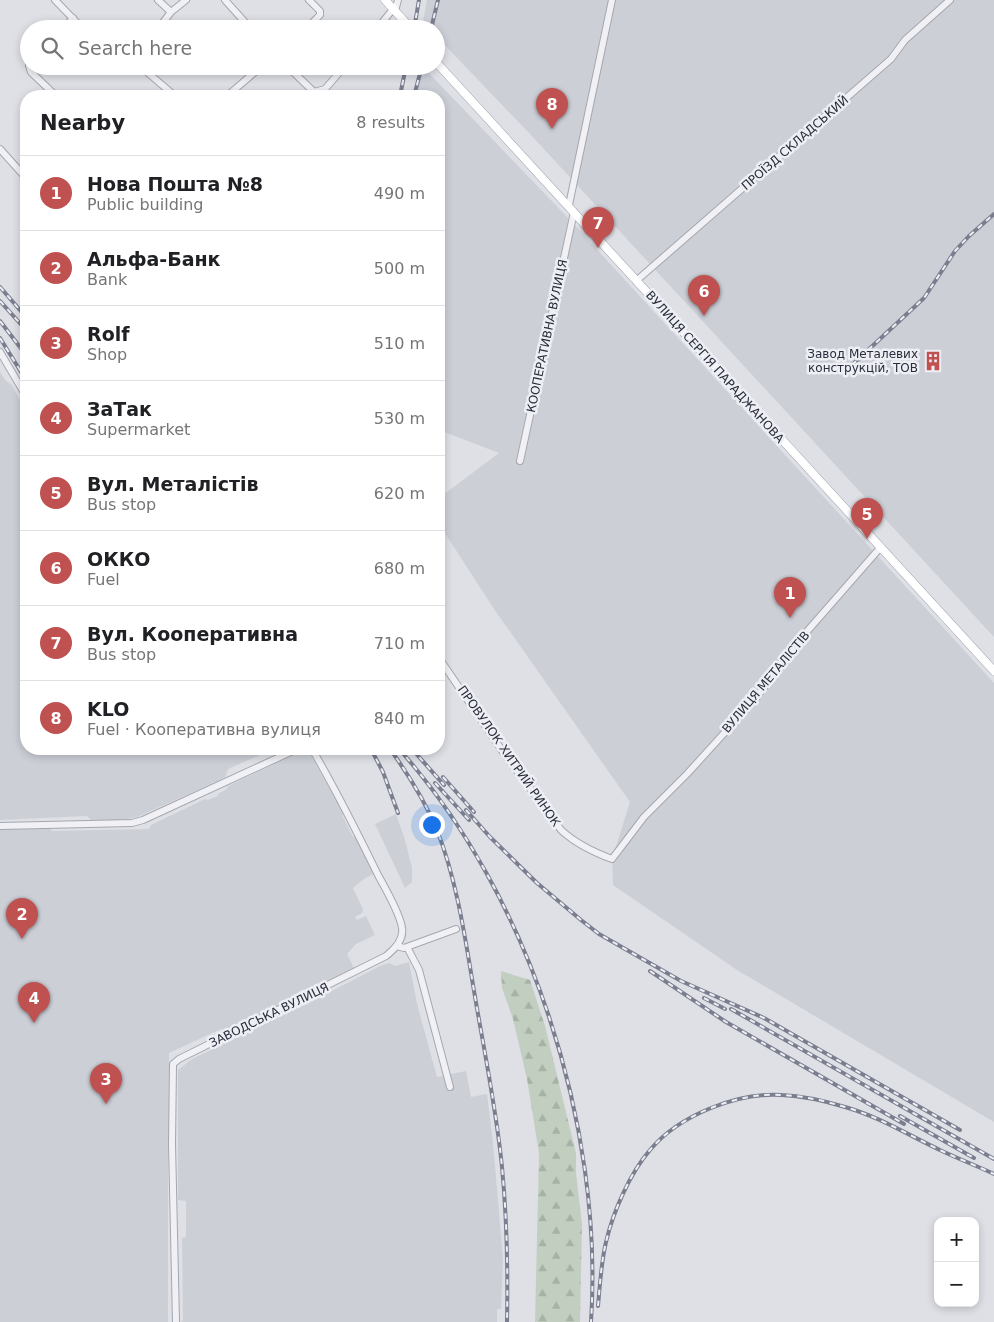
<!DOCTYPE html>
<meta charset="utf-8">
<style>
:root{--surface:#fff;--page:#f2f2f2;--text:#202124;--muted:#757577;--line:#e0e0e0;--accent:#bf5250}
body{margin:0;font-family:"DejaVu Sans",sans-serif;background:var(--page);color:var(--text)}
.controls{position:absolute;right:15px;bottom:15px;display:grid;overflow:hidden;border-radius:10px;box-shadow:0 2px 8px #0003}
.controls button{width:45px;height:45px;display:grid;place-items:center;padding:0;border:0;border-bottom:1px solid var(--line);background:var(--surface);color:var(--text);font:25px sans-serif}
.you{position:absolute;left:431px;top:824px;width:18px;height:18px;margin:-12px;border:4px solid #fff;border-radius:50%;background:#1a73e8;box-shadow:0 0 0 8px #1a73e833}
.badge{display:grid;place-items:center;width:32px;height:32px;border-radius:50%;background:var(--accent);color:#fff;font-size:16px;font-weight:700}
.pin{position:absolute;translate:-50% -41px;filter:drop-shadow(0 1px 2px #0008)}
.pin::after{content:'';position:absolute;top:26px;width:18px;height:15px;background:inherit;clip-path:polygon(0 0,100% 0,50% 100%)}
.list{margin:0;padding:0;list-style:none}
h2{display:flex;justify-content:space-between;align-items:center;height:65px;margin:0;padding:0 20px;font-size:21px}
h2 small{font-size:16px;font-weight:400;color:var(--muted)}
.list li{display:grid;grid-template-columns:32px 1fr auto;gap:15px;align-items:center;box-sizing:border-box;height:75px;padding:0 20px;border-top:1px solid var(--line)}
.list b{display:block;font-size:19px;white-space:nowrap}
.list p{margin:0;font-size:16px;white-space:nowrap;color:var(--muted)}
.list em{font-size:16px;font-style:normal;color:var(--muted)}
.icon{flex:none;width:28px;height:28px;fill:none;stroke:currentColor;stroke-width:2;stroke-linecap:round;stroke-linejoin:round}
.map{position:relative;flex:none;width:994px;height:1322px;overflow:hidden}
.search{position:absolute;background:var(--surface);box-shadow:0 2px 8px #0003;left:20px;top:20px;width:425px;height:55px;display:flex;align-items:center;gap:12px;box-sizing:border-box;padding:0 18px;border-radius:28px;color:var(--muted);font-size:19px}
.panel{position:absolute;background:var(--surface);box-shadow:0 2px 8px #0003;left:20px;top:90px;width:425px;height:665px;border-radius:20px}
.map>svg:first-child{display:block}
</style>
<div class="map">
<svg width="994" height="1322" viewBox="0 0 994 1322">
<defs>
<pattern id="forest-firs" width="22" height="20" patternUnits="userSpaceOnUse" patternTransform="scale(1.25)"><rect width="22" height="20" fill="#c2cfc0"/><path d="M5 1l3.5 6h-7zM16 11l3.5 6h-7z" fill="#a7b2a6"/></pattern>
</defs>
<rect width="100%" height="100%" fill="#dee0e6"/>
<!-- built -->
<path fill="#cdcfd7" d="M427,0H994V637L530,134L436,36V29H430L423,22Z
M423,67L570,220L994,683V1122L737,970L613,885L612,859L630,802L494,609L439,524V498L499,453L439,430V96H416Z
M0,372L6,381L11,384L26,410V749H274L230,768L228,770L225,777L220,780L137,817L124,820L92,821L87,816L0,820Z
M304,750L308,751L344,814L342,815L353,837L356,836L375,873L364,879L353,888L363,909L362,913L355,917L357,920L366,916L375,935L356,944L347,954L354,968L310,989L301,990L284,1003L265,1012L223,1031L221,1029L169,1053V1143L168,1144V1322H0V829H51V831L149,829L151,825L205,799L207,800L218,796V794L227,789L228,786Z
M396,814L405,840L412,868V882L405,888L375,824Z
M409,962L417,1004L437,1077L466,1071L471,1097L487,1094L493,1143L503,1259L501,1309H497V1322H181L183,1320L182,1238L186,1237V1201L178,1200V1070L192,1059L307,1004L380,966L389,963L395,966Z"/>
<!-- forest -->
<path fill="url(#forest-firs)" d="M501,971L530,980L545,1026L576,1153V1173L582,1224L580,1322H535L539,1153L527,1079L513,1019L502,988Z"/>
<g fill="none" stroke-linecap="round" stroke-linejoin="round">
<defs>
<path id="minor" d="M55,0L83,29
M158,0L171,12
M225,0L251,29
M395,11L398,0
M63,29L73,18
M158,29L171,12L186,0
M306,29L320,15V11L309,0
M377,29L393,9
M29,66L31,72L56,96
M140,66L175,96
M287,66L314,92L307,96
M314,92L325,89L345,66
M227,96L262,66
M0,149L26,178
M569,205L612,0
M636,281L891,59L905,40L950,0
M0,352L26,396
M520,461L574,212
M439,658L503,752L561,830C576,844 593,852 612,859L644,817L687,774L757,697L789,652L880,548
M0,826L132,823L143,820L297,749
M397,946L404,948L456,929
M407,947L419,970L450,1087
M176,1322L172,1144L173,1064L179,1059L386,956C395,949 404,940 402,928C400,913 385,888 378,875C357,832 336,790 312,749"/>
<path id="major" d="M385,0L406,23L409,29
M436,62L994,671"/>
</defs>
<!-- minor casing -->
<use href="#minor" stroke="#a4a7af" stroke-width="8"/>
<!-- major casing -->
<use href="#major" stroke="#9fa3b1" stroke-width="9"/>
<!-- minor -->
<use href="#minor" stroke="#f1f1f5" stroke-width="6"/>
<!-- major -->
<use href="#major" stroke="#fff" stroke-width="8"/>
<defs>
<path id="rail" d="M414,29L419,0
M431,29L438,0
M400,96L406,66
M414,96L422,66
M0,287L26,317
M0,301L26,330
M0,321L26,355
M0,338L26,380
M852,365L924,298L955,251L969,236L994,214
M371,749L383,772L398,813
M390,749C408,774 425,801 437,830C460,889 467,953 478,1014C487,1065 497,1116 502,1167C507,1219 508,1271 507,1322
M399,749C530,895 604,1126 591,1322
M412,749L444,785
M443,777L474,812
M435,783L469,820
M466,810L490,837L537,883L581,920L599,934L681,981L764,1018L960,1130
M650,971L726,1022L904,1124
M704,998L725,1009
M731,1009L994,1159
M900,1116L974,1158
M598,1306C600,1285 601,1263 606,1242C613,1212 630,1173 650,1150C679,1115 738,1092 782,1095C804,1096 825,1101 845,1107C880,1117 910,1136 942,1151C959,1159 977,1166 994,1174"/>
</defs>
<!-- rail casing -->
<use href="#rail" stroke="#7a7e8e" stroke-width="4"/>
<!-- rail -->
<use href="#rail" stroke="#edeff4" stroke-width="2" stroke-dasharray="5.5" stroke-linecap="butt"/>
</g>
<!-- icons -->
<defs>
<symbol id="building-bare" viewBox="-9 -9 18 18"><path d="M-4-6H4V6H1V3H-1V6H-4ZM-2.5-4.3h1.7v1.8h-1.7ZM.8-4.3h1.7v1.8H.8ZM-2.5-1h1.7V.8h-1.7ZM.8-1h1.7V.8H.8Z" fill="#bf5250" stroke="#edeff4" stroke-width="2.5" paint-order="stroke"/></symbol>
</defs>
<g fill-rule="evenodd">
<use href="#building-bare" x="919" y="347" width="28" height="28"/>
</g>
<g text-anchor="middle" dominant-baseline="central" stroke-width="5" stroke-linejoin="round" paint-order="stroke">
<!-- street labels -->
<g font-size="12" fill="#292d3b" stroke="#edeff4">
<text transform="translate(795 143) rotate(-41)">ПРОЇЗД СКЛАДСЬКИЙ</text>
<text transform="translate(547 336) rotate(-78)">КООПЕРАТИВНА ВУЛИЦЯ</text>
<text transform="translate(715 367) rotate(48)">ВУЛИЦЯ СЕРГІЯ ПАРАДЖАНОВА</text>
<text transform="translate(766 682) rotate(-50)">ВУЛИЦЯ МЕТАЛІСТІВ</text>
<text transform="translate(509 756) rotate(55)">ПРОВУЛОК ХИТРИЙ РИНОК</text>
<text transform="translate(269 1015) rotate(-26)">ЗАВОДСЬКА ВУЛИЦЯ</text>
</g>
<!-- poi labels -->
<g font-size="12" fill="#292d3b" stroke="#edeff4" text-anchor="end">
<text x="918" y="354">Завод Металевих<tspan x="918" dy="14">конструкцій, ТОВ</tspan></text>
</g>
</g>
</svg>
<div class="controls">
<button>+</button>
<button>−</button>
</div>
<div class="you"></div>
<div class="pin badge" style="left:790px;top:618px">1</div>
<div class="pin badge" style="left:22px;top:939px">2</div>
<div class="pin badge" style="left:106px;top:1104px">3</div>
<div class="pin badge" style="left:34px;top:1023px">4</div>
<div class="pin badge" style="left:867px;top:539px">5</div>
<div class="pin badge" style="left:704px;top:316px">6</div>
<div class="pin badge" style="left:598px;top:248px">7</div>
<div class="pin badge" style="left:552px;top:129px">8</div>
<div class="search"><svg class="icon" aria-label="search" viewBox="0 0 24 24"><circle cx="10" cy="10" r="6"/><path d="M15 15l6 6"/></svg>Search here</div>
<section class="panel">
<h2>Nearby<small>8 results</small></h2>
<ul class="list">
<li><span class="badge">1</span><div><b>Нова Пошта №8</b><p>Public building</p></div><em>490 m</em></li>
<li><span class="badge">2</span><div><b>Альфа-Банк</b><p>Bank</p></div><em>500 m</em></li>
<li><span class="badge">3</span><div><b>Rolf</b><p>Shop</p></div><em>510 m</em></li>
<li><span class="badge">4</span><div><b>ЗаТак</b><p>Supermarket</p></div><em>530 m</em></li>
<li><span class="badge">5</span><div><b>Вул. Металістів</b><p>Bus stop</p></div><em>620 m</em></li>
<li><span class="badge">6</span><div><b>ОККО</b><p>Fuel</p></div><em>680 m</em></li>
<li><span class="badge">7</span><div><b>Вул. Кооперативна</b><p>Bus stop</p></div><em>710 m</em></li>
<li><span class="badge">8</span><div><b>KLO</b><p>Fuel · Кооперативна вулиця</p></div><em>840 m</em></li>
</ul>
</section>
</div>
